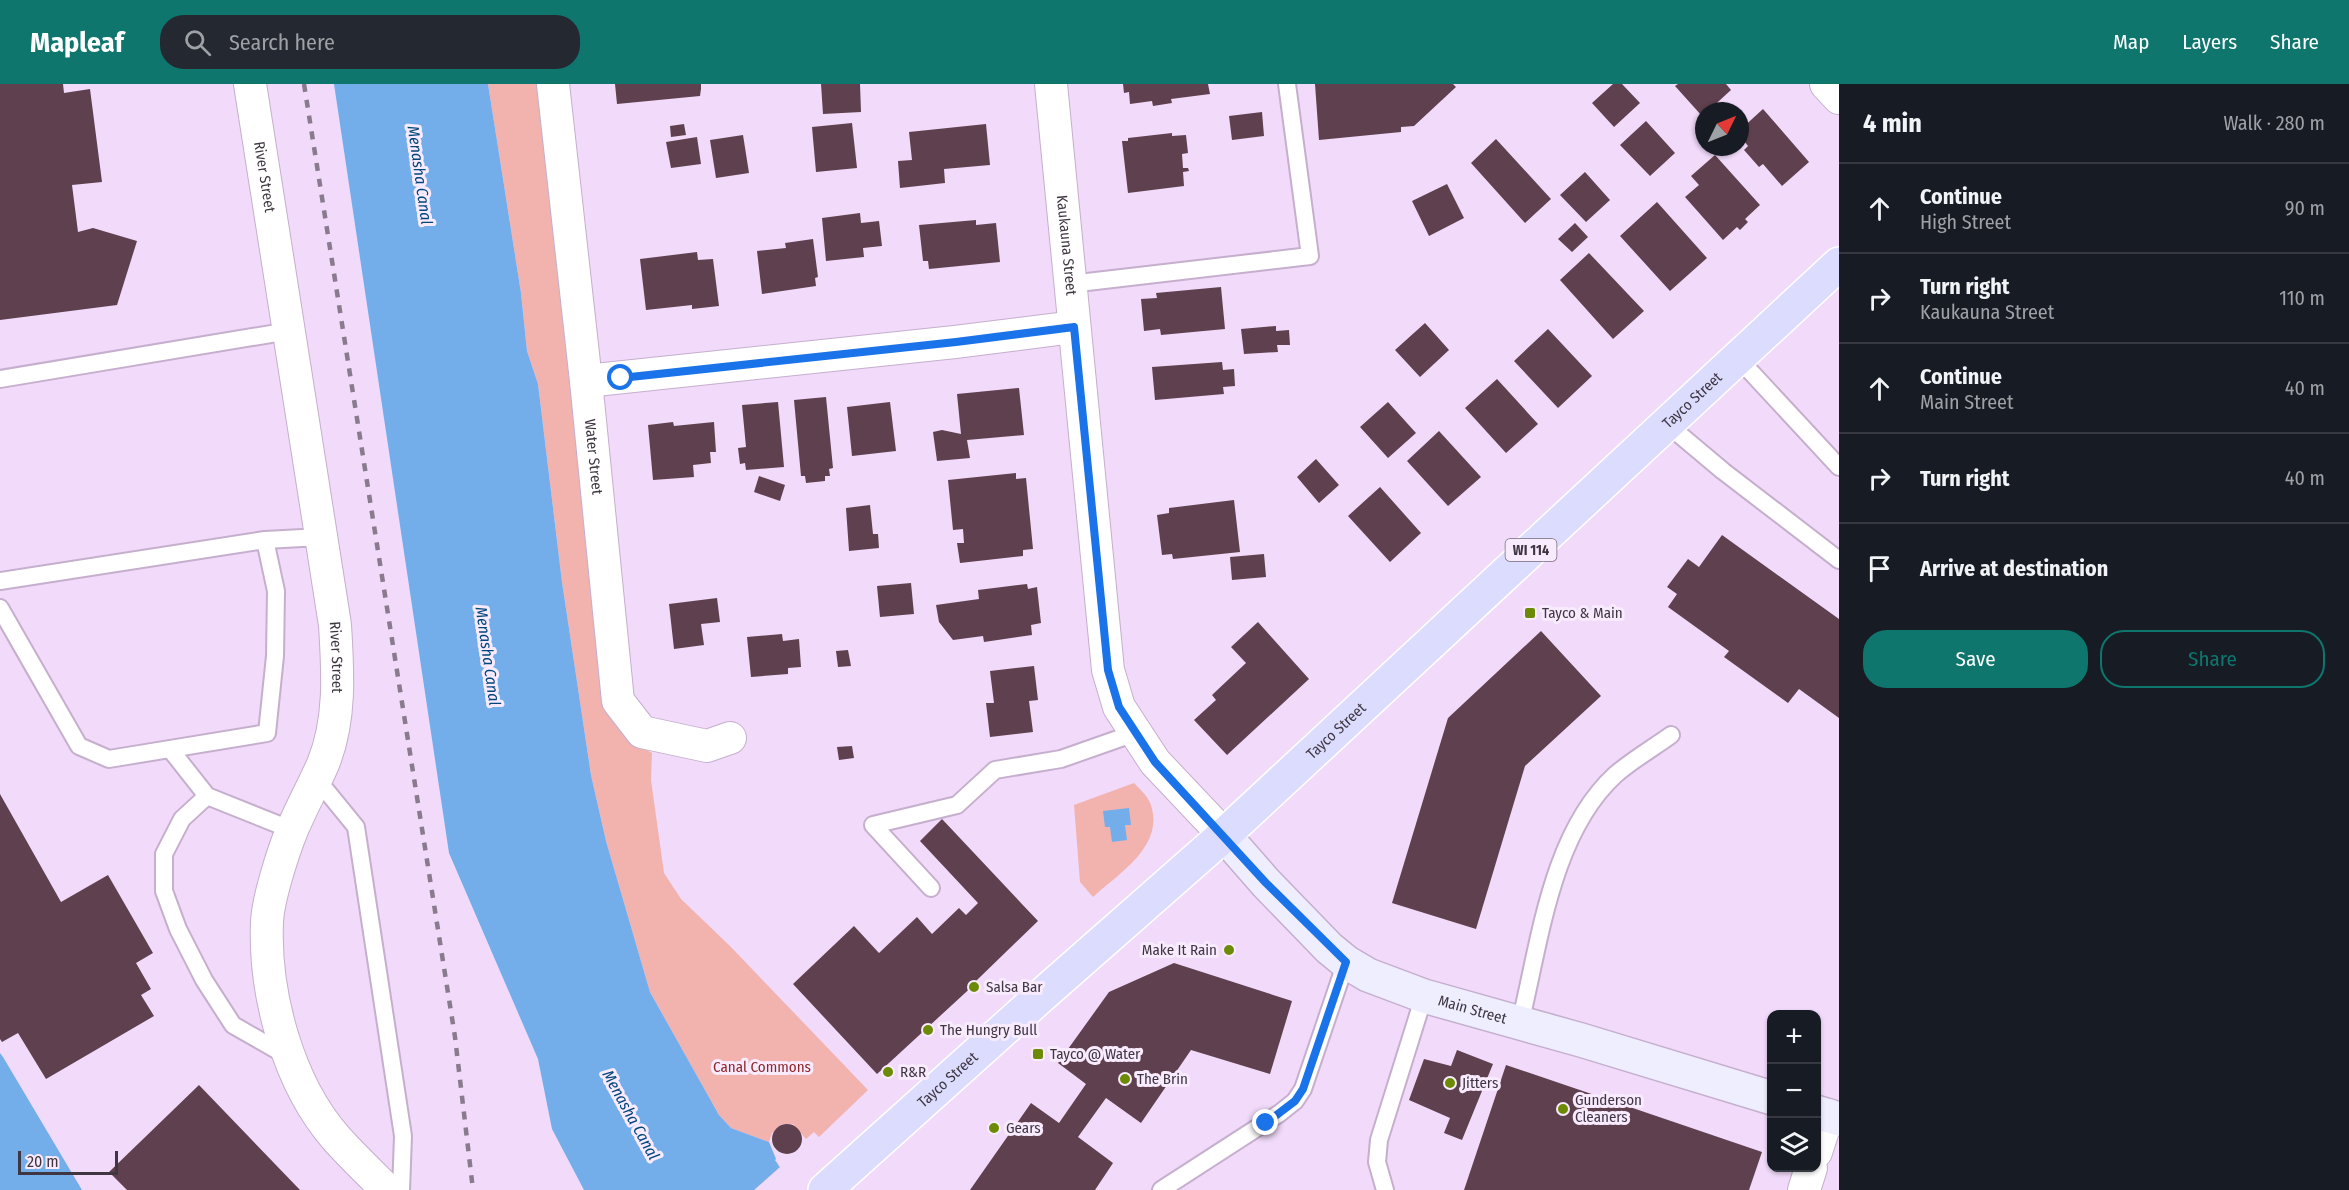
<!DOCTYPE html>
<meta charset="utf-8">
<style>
:root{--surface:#171b24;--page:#242831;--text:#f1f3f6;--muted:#9ea1a6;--line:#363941;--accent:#0f766e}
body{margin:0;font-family:"Fira Sans Condensed",sans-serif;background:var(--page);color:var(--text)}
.controls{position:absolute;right:18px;bottom:18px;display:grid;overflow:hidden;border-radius:12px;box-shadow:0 2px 4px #0004}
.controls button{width:54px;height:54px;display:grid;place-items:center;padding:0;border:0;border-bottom:2px solid var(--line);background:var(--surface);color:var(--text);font:30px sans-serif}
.compass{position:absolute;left:1695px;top:18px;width:54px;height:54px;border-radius:50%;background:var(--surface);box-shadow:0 2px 4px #0004;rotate:47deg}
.scale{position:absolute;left:18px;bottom:15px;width:100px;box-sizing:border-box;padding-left:6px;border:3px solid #3f3642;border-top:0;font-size:16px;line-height:21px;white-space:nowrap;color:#3f3642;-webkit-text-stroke:4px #f9ebfe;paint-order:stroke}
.stop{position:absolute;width:18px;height:18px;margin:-14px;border:4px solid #1a73e8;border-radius:50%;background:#fff}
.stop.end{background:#1a73e8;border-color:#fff;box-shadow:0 2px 6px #0008}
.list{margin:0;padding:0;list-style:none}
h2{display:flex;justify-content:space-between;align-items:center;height:78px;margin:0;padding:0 24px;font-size:26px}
h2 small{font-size:20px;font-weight:400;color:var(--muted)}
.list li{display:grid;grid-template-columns:39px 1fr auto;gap:18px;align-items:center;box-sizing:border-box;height:90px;padding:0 24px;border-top:2px solid var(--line)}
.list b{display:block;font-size:22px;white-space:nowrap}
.list p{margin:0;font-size:20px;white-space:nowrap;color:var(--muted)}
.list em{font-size:20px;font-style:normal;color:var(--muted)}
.actions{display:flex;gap:12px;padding:18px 24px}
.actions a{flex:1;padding:14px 0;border:2px solid var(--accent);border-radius:24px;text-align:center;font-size:21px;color:var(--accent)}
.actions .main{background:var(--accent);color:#fff}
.icon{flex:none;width:33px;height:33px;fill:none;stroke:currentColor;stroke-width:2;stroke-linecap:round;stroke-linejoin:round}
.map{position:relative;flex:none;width:1839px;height:1106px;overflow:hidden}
header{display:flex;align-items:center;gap:36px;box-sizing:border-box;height:84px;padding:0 30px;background:var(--accent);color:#fff}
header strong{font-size:28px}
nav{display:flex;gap:33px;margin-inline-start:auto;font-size:21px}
.search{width:420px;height:54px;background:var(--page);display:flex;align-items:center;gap:15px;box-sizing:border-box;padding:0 21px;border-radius:24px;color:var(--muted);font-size:22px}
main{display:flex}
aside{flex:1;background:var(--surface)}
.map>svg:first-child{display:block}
</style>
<header>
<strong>Mapleaf</strong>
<div class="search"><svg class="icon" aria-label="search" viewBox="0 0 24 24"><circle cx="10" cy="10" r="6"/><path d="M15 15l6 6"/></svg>Search here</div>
<nav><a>Map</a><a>Layers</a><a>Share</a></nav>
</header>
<main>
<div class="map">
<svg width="1839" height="1106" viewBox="0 0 1839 1106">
<rect width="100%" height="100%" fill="#f1dafa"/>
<!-- green -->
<path fill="#f2b3ae" d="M488,0H538L576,331L602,607C613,644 618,650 652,669L651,696L664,789L681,815L730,862L868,1006L819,1053L814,1048L806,1055L793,1040H782L772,1049L769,1058L731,1044L719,1031L650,908L606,757L591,691L562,498L538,300L527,267L521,209Z
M1134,699C1141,706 1150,714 1152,725C1162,764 1117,791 1093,813L1080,798L1074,721Z"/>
<!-- water -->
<path fill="#73aeeb" d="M334,0H488L521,209L527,267L538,300L562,498L591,691L606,757L650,908L719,1031L731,1044L769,1058L779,1082L801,1106H584L552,1045L538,975L449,769Z
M1129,724L1131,741H1125L1127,756L1112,758L1110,743H1105L1103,727Z
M0,969L3,973L82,1106H0Z"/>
<!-- pier -->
<path fill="#f1dafa" d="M779,1072L781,1080L804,1106H754L780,1083L775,1076Z"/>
<!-- building -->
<path fill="#5f404e" d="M0,0H63L64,9L90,5L102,98L72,101L78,148L93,144L137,157L117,221L0,236Z
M615,0H701V5L700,12L617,20Z
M821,0H860L861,28L823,30Z
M1123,0H1208L1210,10L1171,15L1172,19L1153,22L1152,17L1130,20L1129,8L1124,9Z
M1315,0H1453L1456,3L1414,42L1401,43V48L1319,56Z
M1613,0H1622L1640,19L1614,43L1592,19Z
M1678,0H1726L1731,6L1708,27H1704L1702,32L1675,2Z
M1763,25L1809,78L1782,102L1763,80L1759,83L1744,66L1748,62L1740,52V46Z
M1262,28L1264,52L1232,56L1229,32Z
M1646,37L1675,69L1650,92L1620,61Z
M852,39L857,84L816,88L812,43Z
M684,40L686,51L671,53L670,42Z
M986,40L990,81L944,85L945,99L900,104L898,77L912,76L909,48Z
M1172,49V52L1186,51L1188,69L1182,70L1183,84H1188L1189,87L1183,88L1184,102L1128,109L1122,57H1128V54Z
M743,51L749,89L716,94L710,56Z
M697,53L701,80L671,84L666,58Z
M1496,55L1551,115L1525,139L1471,79Z
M1715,71L1760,121L1745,135L1748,138L1740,146L1737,143L1723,156L1685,113L1699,101L1691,92Z
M1585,88L1610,116L1586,138L1560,111Z
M1447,100L1464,134L1429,152L1412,117Z
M1657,118L1707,174L1670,207L1620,152Z
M860,129L861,139L879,137L882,162L863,164L864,173L826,177L822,134Z
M976,136V141L996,139L1000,178L929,185L928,177H923L919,141Z
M1575,139L1588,153L1572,168L1558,155Z
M813,155L818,193L815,194L816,202L762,210L757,167L786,164L785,159Z
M697,168L698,176L713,175L719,222L692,225V221L646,226L640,175Z
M1589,169L1644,227L1613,255L1560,196Z
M1221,203L1225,245L1161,251L1160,245L1144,247L1141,215L1157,214L1156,209Z
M1425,239L1449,266L1420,293L1395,266Z
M1276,242V247L1289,246L1290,261H1277L1278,268L1244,270L1241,245Z
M1548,245L1592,292L1558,324L1514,277Z
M1222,278L1223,286L1234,285L1235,302L1223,303L1224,310L1155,316L1152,283Z
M1497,295L1538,340L1506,369L1465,324Z
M1019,304L1024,351L967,356L970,374L937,377L933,348L942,346L961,350L957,310Z
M826,313L833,384L829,385L830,392H825V397L806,399L805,392H801L794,316Z
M778,318L784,383L746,386L745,379L740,380L738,364L746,363L742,321Z
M890,318L896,367L852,372L847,323Z
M1388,318L1416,349L1388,374L1360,343Z
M673,338L674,342L714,338L716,368H710L711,379L693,381L694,393L653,396L648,341Z
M1439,347L1481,393L1448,422L1407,377Z
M1316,375L1339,401L1319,419L1297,393Z
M1016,389V395L1026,394L1033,465L1023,466V472L960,479L957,459H964L963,445L953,446L948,396Z
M759,392L785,401L780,417L754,408Z
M1380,403L1421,449L1390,478L1348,432Z
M1234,416L1240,468L1173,475L1172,470L1162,471L1157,431L1169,429V424Z
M870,421L873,450H878L879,464L849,467L846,424Z
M1722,451L1839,535V634L1799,605L1788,619L1724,573L1729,567L1668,523L1677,510L1667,503L1688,475L1699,483Z
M1264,470L1266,493L1232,496L1230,473Z
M911,499L914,530L880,533L877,502Z
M1027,500L1028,505L1037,503L1041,539L1031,541L1032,551L984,558L983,552L953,556L939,538L936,521L979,515L978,506Z
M717,514L720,538L701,540L704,561L674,565L669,520Z
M1258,538L1309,595L1227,671L1194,636L1216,616L1212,611L1246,579L1231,563Z
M1541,547L1601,612L1525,682L1476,845L1392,819L1448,634Z
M782,550L783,557L799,555L801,583L788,584V590L751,593L747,553Z
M848,566L851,582L838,583L836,567Z
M1034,582L1038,616L1029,617L1033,648L990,653L986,619H994L990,587Z
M852,662L854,674L839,676L837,663Z
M0,710L61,818L108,791L153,869L136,879L151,905L141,911L154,932L46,995L18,949L2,958L0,955Z
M942,735L1038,837L976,897L977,898L877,990L793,900L854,842L879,869L917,833L932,850L959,824L966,831L978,819L920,757Z
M1174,879L1292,917L1270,990L1191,966L1141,1039L1106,1014L1078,1053L1113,1079L1095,1106H970L1031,1019L1059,1039L1086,1000L1058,979L1109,908Z
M1457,966L1493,980L1462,1056L1444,1049L1450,1034L1409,1016L1424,975L1451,982Z
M1506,981L1762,1068L1749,1106H1464Z
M199,1001L300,1106H127L109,1088Z
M772 1055a15 15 0 1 1 30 0a15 15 0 1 1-30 0Z"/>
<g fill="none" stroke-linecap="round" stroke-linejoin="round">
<defs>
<path id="service" d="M1070,200L1310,172L1287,0
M1737,273L1839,383
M0,295L289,247
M1667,340L1723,387L1839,476
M0,497L265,456
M0,524L79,662L109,675L267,649L275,572L276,507L265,456L321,453
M170,665L207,712L292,746
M316,694L356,743L403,1052L401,1106
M207,712L182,735L164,770V807L178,845L204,896L233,941L289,973
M931,804L873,741L957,721L995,686L1061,675L1135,649
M1520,939C1540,858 1551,750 1615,691C1632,676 1653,664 1671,651
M1161,1106L1280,1029L1295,1017L1303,1005L1346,878
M1385,1106L1377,1078L1379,1056L1424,912"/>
<g id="minor">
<path id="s1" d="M250,0L335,541C338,588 341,636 323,680C313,703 301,724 292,746C283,768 268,815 267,838C264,910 288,999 336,1054C352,1072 370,1089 387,1106"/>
<path id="s2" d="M553,0L586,297L618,617L642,648L707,662L730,654"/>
<path id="s3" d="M1051,0L1108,586L1119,623L1155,678L1224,751"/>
<path d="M1826,0L1839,14"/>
<path d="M586,297L955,258L1074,243"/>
<path d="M1816,1068L1828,1031"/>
<path d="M1804,1106L1811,1084"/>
</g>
<g id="secondary">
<path id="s4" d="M1224,751L1266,799L1329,864L1346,878L1368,891L1424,912L1581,956L1772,1014"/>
<path d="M1816,1028L1839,1035"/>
</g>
<g id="primary">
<path id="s5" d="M825,1106L1041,912L1224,751L1839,180"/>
</g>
</defs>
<!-- service casing -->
<use href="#service" stroke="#c5afcd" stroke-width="20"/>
<!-- minor casing -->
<use href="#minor" stroke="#c5afcd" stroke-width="34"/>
<!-- secondary casing -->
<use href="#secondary" stroke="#c5afcd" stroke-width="36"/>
<!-- primary casing -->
<use href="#primary" stroke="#fff" stroke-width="36"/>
<!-- service -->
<use href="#service" stroke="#fff" stroke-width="16"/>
<!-- minor -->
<use href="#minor" stroke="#fff" stroke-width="32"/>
<!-- secondary -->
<use href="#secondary" stroke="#eef" stroke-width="33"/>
<!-- primary -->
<use href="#primary" stroke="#dcddfe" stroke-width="33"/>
<!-- rail -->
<path stroke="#897a8e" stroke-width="4.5" stroke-dasharray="8 8" stroke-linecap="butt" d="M304,0L455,953L473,1106"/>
</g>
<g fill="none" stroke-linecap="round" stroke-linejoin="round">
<!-- route -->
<path stroke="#1a73e8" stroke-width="8" d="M621,294L956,258L1074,243L1108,586L1119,623L1155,678L1266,799L1346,878L1303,1005L1295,1017L1266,1039"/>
</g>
<!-- markers -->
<g fill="#6c8a04" stroke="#f9ebfe" stroke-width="2">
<rect x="1524" y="523" width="12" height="12" rx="3"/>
<circle cx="1229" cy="866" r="6"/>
<circle cx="974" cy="903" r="6"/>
<circle cx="928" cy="946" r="6"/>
<rect x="1032" y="964" width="12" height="12" rx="3"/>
<circle cx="888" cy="988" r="6"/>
<circle cx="1125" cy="995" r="6"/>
<circle cx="1450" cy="999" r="6"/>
<circle cx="1563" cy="1025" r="6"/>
<circle cx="994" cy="1044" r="6"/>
</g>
<g text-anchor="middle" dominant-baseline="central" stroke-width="6" stroke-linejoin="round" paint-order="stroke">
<!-- shield labels -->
<rect fill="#f9ebfe" stroke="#776c7a" stroke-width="1.5" x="1505.5" y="455" width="51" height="22" rx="4.5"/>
<g font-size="14" font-weight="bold" fill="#3f3642">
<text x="1531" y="466">WI 114</text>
</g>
<!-- street labels -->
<g font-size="15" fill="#3f3642" stroke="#f9ebfe">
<text stroke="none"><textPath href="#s1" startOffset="94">River Street</textPath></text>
<text stroke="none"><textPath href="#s3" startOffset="162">Kaukauna Street</textPath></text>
<text stroke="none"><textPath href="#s5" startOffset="1173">Tayco Street</textPath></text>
<text stroke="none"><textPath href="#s2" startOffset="375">Water Street</textPath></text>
<text stroke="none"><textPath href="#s1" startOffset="580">River Street</textPath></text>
<text stroke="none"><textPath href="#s5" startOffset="687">Tayco Street</textPath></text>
<text stroke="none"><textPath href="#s4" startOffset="312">Main Street</textPath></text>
<text stroke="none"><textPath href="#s5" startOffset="165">Tayco Street</textPath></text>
</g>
<!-- poi labels -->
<g font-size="15" fill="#3f3642" stroke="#f9ebfe" text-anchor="start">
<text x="1542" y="529">Tayco &amp; Main</text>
<text x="1217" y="866" text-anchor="end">Make It Rain</text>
<text x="986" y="903">Salsa Bar</text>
<text x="940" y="946">The Hungry Bull</text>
<text x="1050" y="970">Tayco @ Water</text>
<text x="900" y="988">R&amp;R</text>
<text x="1137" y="995">The Brin</text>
<text x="1462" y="999">Jitters</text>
<text x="1575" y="1016">Gunderson<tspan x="1575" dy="17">Cleaners</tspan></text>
<text x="1006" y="1044">Gears</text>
</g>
<!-- park labels -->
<g font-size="15" fill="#8e272a" stroke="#f9ebfe">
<text x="762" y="983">Canal Commons</text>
</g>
<!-- water labels -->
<g font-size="16" font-style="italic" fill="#00457c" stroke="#f9ebfe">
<text transform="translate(420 91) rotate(82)">Menasha Canal</text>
<text transform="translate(488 572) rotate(82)">Menasha Canal</text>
<text transform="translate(631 1031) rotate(61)">Menasha Canal</text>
</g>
</g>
</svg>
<div class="controls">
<button>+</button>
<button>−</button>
<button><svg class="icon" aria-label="layers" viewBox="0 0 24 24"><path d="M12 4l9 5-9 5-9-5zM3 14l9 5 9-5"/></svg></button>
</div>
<svg class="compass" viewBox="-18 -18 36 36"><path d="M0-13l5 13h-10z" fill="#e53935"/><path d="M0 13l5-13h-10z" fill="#9ea1a6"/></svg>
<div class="scale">20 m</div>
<div class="stop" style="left:621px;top:294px"></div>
<div class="stop end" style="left:1266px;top:1039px"></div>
</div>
<aside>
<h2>4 min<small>Walk · 280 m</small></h2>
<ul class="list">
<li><svg class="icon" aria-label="ahead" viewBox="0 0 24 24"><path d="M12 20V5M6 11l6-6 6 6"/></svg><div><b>Continue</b><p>High Street</p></div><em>90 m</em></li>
<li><svg class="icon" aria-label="right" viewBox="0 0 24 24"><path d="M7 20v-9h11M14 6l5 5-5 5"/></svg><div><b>Turn right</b><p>Kaukauna Street</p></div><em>110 m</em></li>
<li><svg class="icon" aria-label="ahead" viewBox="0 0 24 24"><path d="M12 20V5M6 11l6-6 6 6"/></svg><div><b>Continue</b><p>Main Street</p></div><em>40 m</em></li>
<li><svg class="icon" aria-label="right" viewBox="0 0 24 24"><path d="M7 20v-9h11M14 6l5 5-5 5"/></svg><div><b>Turn right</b></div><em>40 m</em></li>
<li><svg class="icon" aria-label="arrive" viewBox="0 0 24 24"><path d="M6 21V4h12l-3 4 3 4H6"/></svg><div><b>Arrive at destination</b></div></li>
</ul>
<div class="actions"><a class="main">Save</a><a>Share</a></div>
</aside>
</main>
